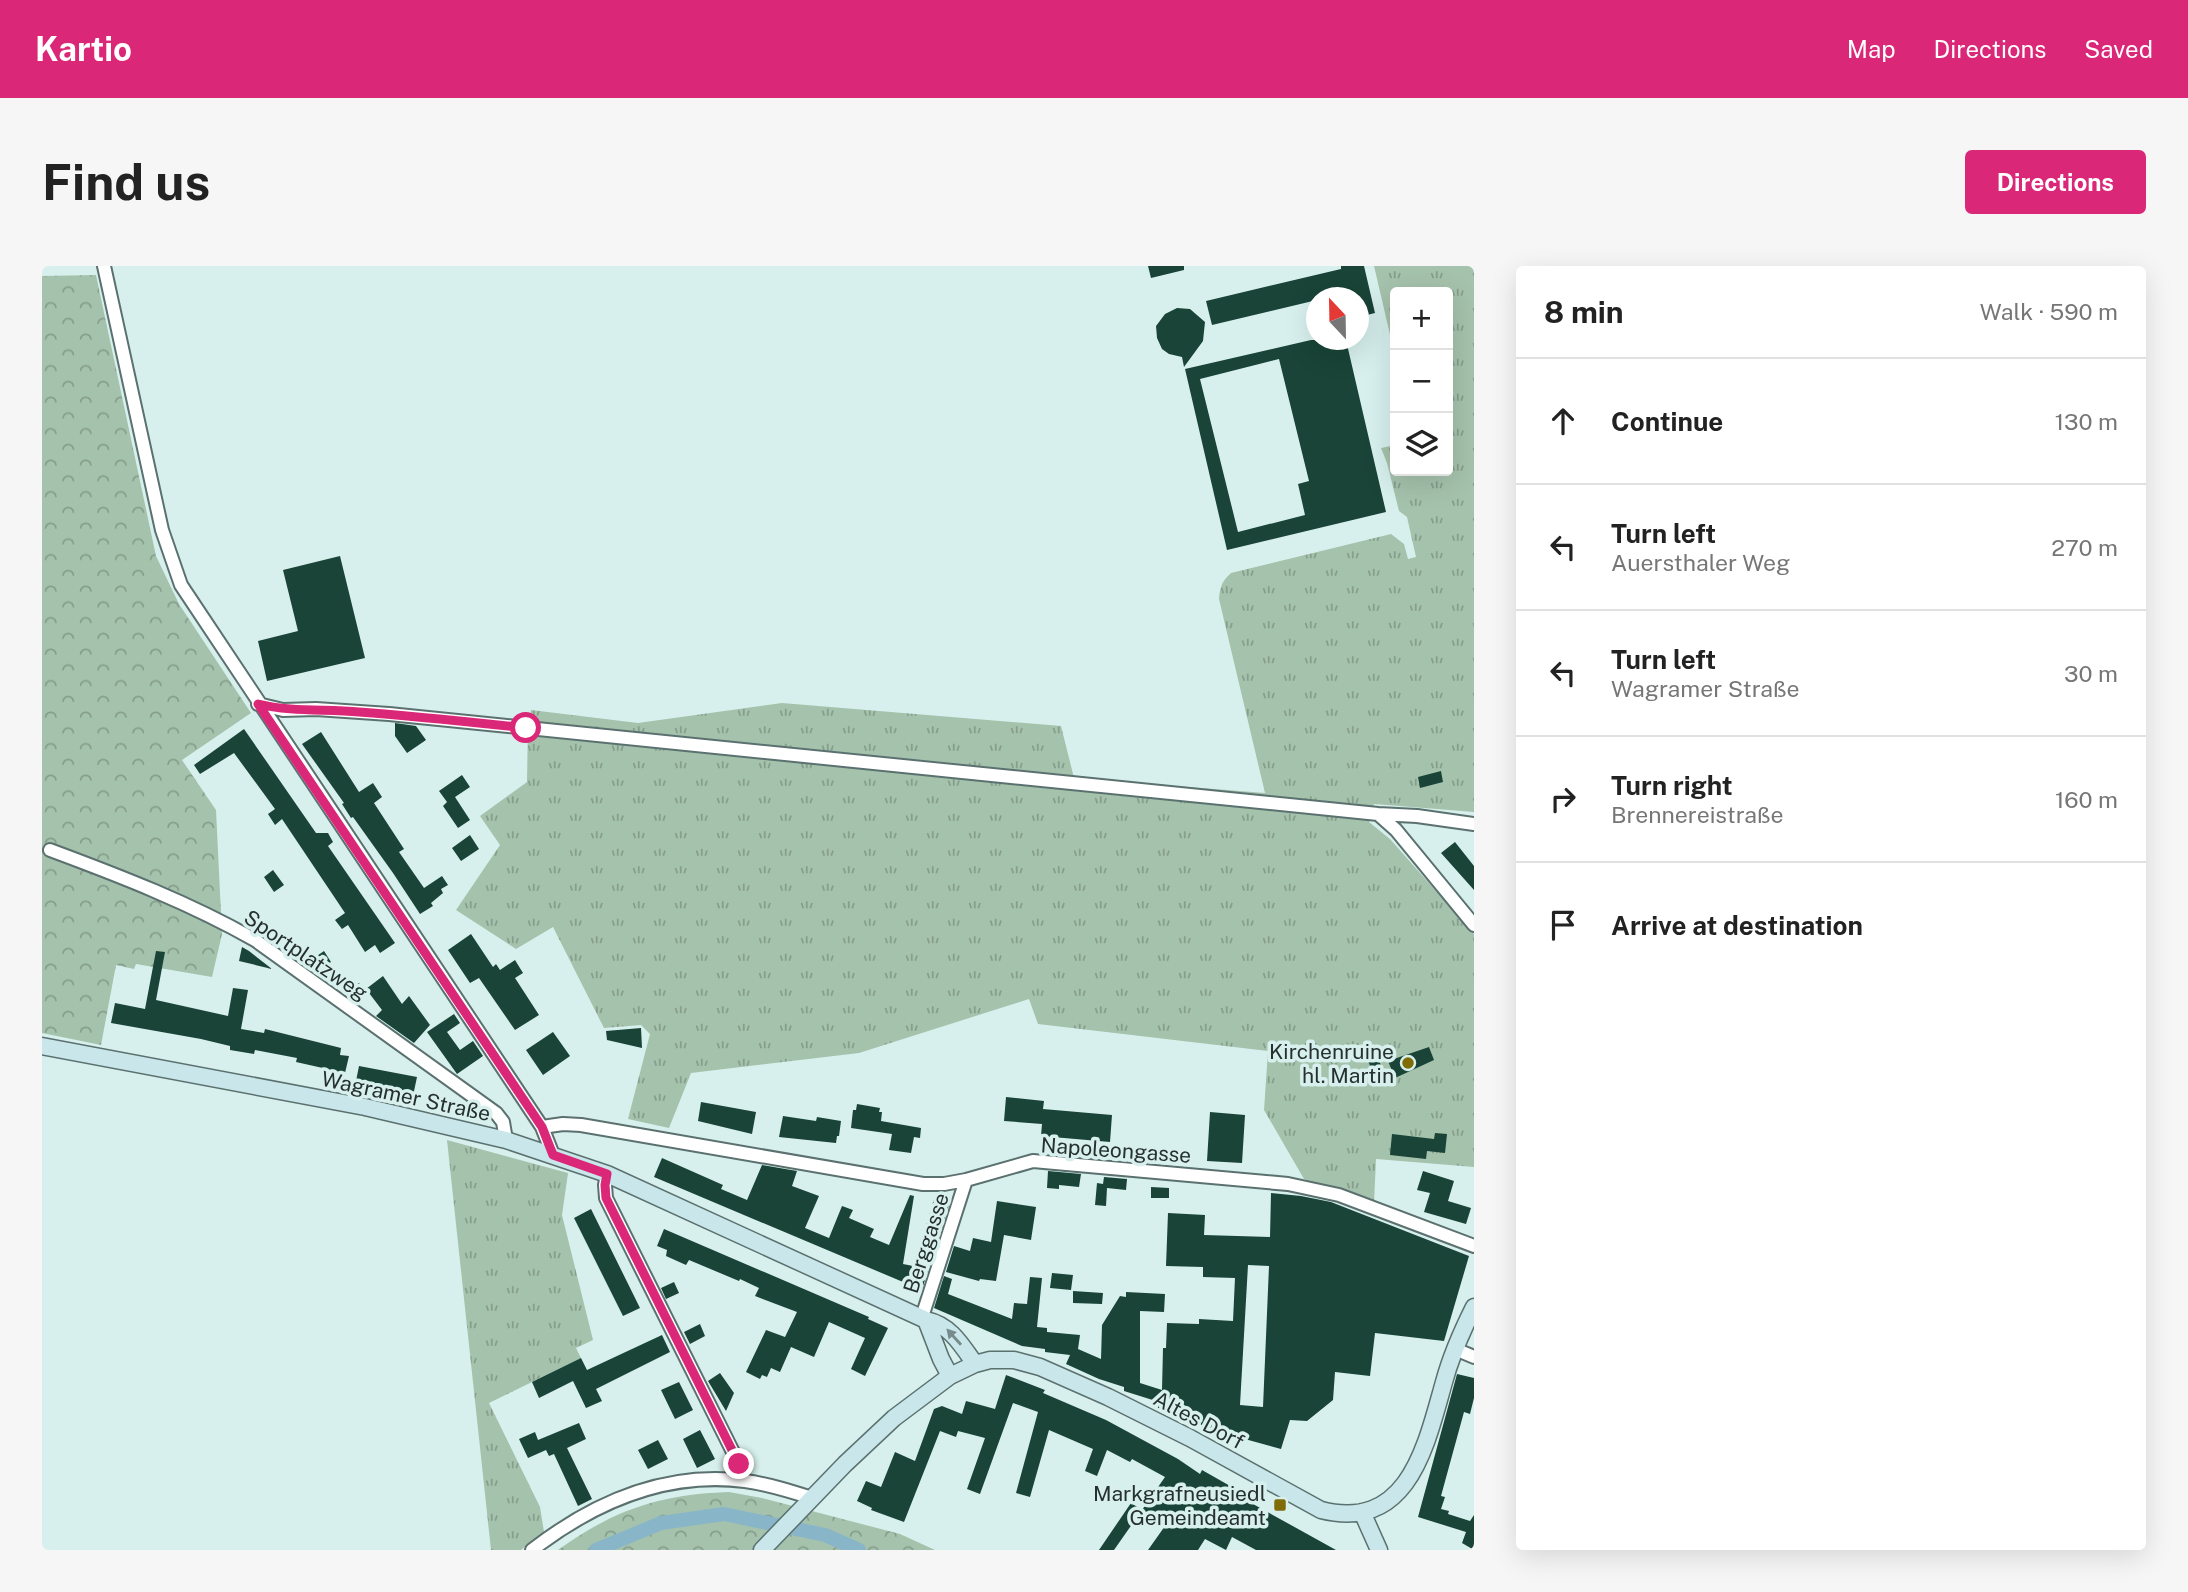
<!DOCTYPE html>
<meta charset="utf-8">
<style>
:root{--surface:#fff;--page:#f6f6f6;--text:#222;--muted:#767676;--line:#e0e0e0;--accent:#db2777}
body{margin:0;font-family:"Public Sans",sans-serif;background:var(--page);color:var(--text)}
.controls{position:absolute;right:21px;top:21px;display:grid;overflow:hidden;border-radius:7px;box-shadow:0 7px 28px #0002}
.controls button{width:63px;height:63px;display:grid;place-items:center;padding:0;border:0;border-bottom:2px solid var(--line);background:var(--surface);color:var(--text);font:35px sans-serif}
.compass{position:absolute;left:1264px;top:21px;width:63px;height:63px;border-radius:50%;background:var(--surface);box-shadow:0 7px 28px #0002;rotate:338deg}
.stop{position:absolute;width:21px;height:21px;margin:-16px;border:5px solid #db2777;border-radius:50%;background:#fff}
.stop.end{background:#db2777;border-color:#fff;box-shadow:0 2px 7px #0008}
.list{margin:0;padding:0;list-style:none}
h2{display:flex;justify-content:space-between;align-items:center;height:91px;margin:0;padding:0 28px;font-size:30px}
h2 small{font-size:23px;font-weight:400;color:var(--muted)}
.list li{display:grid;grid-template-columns:46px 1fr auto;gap:21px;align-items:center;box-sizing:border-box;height:126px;padding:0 28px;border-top:2px solid var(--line)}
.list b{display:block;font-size:26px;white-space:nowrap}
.list p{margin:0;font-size:23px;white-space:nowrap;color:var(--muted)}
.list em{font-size:23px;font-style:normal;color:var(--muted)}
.icon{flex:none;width:38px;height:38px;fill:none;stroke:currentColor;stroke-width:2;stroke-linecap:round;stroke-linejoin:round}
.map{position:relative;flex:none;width:1432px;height:1284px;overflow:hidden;border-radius:7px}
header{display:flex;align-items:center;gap:42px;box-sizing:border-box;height:98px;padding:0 35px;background:var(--accent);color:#fff}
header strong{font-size:33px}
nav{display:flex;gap:38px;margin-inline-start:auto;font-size:24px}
.intro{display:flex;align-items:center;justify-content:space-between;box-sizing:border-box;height:168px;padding:0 42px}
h1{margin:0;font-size:49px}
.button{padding:18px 32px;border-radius:7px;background:var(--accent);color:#fff;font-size:24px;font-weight:700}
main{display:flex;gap:42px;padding:0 42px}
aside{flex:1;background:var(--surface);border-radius:7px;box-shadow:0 7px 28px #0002}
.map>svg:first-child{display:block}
</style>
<header>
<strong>Kartio</strong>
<nav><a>Map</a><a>Directions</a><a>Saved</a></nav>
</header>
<div class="intro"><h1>Find us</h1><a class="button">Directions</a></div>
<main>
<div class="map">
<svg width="1432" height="1284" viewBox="0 0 1432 1284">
<defs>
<pattern id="grass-tufts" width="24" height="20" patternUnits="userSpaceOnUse" patternTransform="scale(1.75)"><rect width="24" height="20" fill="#a5c2ac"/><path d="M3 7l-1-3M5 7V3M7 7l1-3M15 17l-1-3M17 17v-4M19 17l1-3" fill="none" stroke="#869e8c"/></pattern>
<pattern id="forest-crowns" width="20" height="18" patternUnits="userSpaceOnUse" patternTransform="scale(1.75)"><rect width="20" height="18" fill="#a5c2ac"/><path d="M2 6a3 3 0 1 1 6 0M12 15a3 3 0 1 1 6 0" fill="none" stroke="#869e8c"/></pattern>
</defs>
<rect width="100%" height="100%" fill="#d7f0ed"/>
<!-- grass -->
<path fill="url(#grass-tufts)" d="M1332,0H1432V546L1332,538L1327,556L1348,573L1432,668V901L1334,893L1332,937L1262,913L1222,844L1226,785L996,758L987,733L817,787L649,807L627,862L586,853L608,768L599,759L562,762L511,661L474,683L414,644L458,579L438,550L485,516L486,457L489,444L596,457L740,437L1019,460L1032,512L1223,527L1177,333C1178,321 1180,315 1189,307L1349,268L1362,278L1366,293L1374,291L1365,251L1357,245L1345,197L1339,182L1353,179V205H1406V26H1353V90Z
M405,874L526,907L520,949L551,1074L534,1082L539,1092L447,1137L498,1241L502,1266L479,1284H449Z"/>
<!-- forest -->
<path fill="url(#forest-crowns)" d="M54,9L114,290L137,338L209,447L140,494L174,544L180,668L170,711L94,698L92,703L74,699L59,779L0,767V10Z
M687,1226L720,1232L858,1268L893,1284H516C571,1244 619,1228 687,1226Z"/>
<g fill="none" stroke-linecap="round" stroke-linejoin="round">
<!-- canal -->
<path stroke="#89b5c8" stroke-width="14" d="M554,1284L619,1257L682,1248L783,1269L817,1284"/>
</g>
<!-- building -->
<path fill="#194437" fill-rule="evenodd" d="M1106,0H1142V4L1109,12Z
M1299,0H1322L1333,47L1317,51V32H1306L1305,27L1275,32V34L1170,59L1164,35L1299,3Z
M1135,42L1148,43L1163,56L1161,75L1142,101L1140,91L1127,88L1120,83L1115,72L1114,60L1123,48Z
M1269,74H1304L1344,246L1185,284L1143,103ZM1237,93L1267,215L1256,218L1263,249L1196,266L1158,113Z
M298,290L323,392L225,415L216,375L256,365L241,304Z
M353,457L374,460L384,474L365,487L353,470Z
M202,463L274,567H286L291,576L286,580L353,677L338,687L333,679L323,686L306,659L300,663L293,654L303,647L240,553L233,559L226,548L233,543L192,487L158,508L152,499Z
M279,466L317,526L331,517L340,531L332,537L362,583L357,586L382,622L400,610L406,619L399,623L401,627L389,637L391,640L378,648L351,607L311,551L309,552L300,538L302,537L260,478Z
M1399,505L1401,516L1378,522L1376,511Z
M420,509L428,521L413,531L428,554L416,562L401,540L405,536L397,525Z
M428,569L437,583L419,595L410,582Z
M1413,576L1432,600V624L1399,587Z
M231,604L242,619L232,626L222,611Z
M429,668L451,701L454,698L458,704L473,694L481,707L473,712L497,749L473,764L437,712L428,717L406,684Z
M200,681L207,685L230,703L197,695Z
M114,685L123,686L114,734L186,750L191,722L206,724L199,763L222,767L223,763L299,782L298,789L307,790L303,807L254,796L255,792L213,784L212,788L188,784V780L159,773L69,757L73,737L103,743Z
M282,685L289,696L273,706L262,699Z
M341,710L360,738L367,730L388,759L372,777L334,750L340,744L324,723Z
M317,717L324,728L314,735L302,727Z
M412,748L418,757L405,766L418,784L431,775L441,790L415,808L385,766Z
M599,762L600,782L565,774L564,765Z
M511,766L528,790L501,809L484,784Z
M1387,781L1392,794L1353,812L1346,795Z
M1334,786L1341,805L1332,808L1324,790Z
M317,800L375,811L371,830L313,820Z
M964,831L1002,835L1001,843L1070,849L1068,876L999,870L1000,858L962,855Z
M659,836L714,846L710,868L656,855Z
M815,838L838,842L837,846H840L839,855L879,862L878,872L872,871L869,887L847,884L850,868L809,862L811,844H814Z
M1168,846L1203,849L1200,897L1165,895Z
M741,850L774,855L775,851L799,855L797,870H795L794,877L737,871Z
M1393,867L1405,868L1403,887L1385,885L1384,893L1348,889L1350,868L1392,873Z
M620,892L681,919L679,923L705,934L720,899L755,905L750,920L777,930L763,962L787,972L800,940L811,944L807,952L832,963L828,971L847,979L868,929L872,930L861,998L871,1000L872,997L886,1003L880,1024L612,911Z
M1006,905L1039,908L1037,921L1017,919V923L1005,922Z
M1381,905L1412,915L1406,935L1429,942L1424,958L1382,946L1388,927L1375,924Z
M1062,911L1085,913L1084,924L1065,922L1064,940L1053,939L1055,917L1061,918Z
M1109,921L1127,922V932H1109Z
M1229,927L1259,930L1289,936L1427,990L1402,1075L1333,1067L1328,1110L1293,1106L1291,1134L1265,1155L1248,1154L1239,1183L1181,1167L1149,1155L1150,1150L1116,1142L1117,1136L1082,1125V1121L1057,1113L1024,1098L1028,1089L1003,1086V1083L980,1080L892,1042L902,1010L910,1013L906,1028L970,1053L972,1037L985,1038L988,1011L1000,1012L995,1061L1005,1062V1066L1038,1069L1036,1083L1059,1093L1060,1059L1078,1030L1084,1031V1026L1123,1028L1122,1046L1098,1045V1117L1120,1124L1121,1082H1124L1125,1057L1157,1058V1053L1191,1055L1193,1012L1161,1011V1001L1124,1000L1126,947L1163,949L1162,969L1228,971ZM1206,999L1227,1000L1221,1141L1198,1139Z
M893,930L909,933L898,965L884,960Z
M955,935L994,941L989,974L962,969L954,1015L938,1013L937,1015L904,1006L912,980L928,985L931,972L949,976Z
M549,943L598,1042L581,1050L532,952Z
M622,963L827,1051L826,1053L846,1062L823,1110L809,1103L823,1072L787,1056L772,1091L749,1081L738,1106L729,1102L725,1111L720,1109L718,1113L704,1106L724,1064L743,1071L755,1046L713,1030L717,1022L698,1013L697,1015L647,994L644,999L624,990L625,984L615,980Z
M1010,1007L1031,1009L1029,1024L1008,1022Z
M632,1016L637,1027L624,1033L619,1022Z
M1031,1025L1061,1027L1060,1038L1031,1037Z
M658,1058L663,1070L648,1078L642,1066Z
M620,1069L628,1086L554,1123L560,1135L544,1142L531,1115L497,1132L490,1116L539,1092L545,1104Z
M678,1107L692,1127L684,1145L666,1115Z
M1415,1108L1432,1112V1132L1428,1148L1422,1146L1399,1230L1403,1231L1399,1243L1407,1245L1406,1248L1428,1255L1432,1249V1284L1420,1277L1424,1266L1376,1251Z
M964,1109L1003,1124L1001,1127L1064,1154L1136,1193L1158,1208L1160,1204L1204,1229L1202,1233L1294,1284H1214L1190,1271L1184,1284L1163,1273L1156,1284H1106L1123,1260L1100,1244L1123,1211L1090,1193L1088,1196L1065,1184L1055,1210L1043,1205L1051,1183L1007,1164L988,1231L974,1227L996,1146L971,1137L938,1228L925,1223L943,1172L916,1165L914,1171L898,1165L862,1256L829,1244L830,1242L815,1235L824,1215L839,1221L853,1186L873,1195L892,1143L900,1140L920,1148L924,1135L953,1143Z
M637,1116L651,1144L633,1153L619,1124Z
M537,1157L544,1173L525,1182L550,1233L536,1240L512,1188L507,1190L504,1184L486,1192L477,1173L493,1166L496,1174Z
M658,1164L673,1193L655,1202L641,1173Z
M616,1174L626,1193L606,1203L596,1184Z
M1089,1237L1100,1244L1072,1284H1057Z"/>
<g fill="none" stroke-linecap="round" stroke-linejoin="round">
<defs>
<path id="minor" d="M62,0L120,264L139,319L500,861L511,889
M216,438L241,444L274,443L347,448L1336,548L1375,550L1432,558
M1336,548L1354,564L1432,659
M8,584C78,610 148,637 213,674L454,847L461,856L464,874
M500,861L521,858L539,859L881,918H902L924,914L991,895L1246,918L1297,929L1432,980
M565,908L563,919L564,932L697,1198L702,1215
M880,1051L924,914
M1413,1083L1432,1091
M490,1284C551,1237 624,1205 703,1215C726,1218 748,1225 770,1232"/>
<path id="secondary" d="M0,780L323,841L464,874L565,908L884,1054C908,1059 919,1078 933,1098
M884,1054L899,1093L908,1110
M1320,1246L1337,1284
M720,1284L803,1198L852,1152L908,1110L933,1098L948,1094H972L998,1101L1066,1131L1148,1172L1279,1244C1367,1266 1384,1179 1402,1116C1409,1090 1420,1065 1432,1041"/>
</defs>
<!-- minor casing -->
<use href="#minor" stroke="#5b716f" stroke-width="16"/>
<!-- secondary casing -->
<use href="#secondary" stroke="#5b716f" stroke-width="19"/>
<!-- minor -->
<use href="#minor" stroke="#fff" stroke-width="12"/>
<!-- secondary -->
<use href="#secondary" stroke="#c9e6ea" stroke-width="16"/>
</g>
<!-- one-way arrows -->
<defs><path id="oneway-solid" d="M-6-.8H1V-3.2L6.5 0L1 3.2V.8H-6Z" transform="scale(1.75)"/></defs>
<use fill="#788b8c" href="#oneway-solid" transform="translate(912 1071) rotate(-132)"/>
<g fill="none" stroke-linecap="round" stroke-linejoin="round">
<!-- route -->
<path stroke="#db2777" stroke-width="9" d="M484,462C428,456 373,450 317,446C283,443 249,446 216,438L500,861L511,889L565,908L563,919L564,932L697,1198"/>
</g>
<!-- markers -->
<g fill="#7f6c07" stroke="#d7f0ed" stroke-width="2.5">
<circle cx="1366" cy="797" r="7"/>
<rect x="1231" y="1232" width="14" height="14" rx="3.5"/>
</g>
<g text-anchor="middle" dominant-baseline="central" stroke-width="7" stroke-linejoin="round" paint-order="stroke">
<!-- street labels -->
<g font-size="21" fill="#26302f" stroke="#d7f0ed">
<text transform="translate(264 689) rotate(34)">Sportplatzweg</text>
<text transform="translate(364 830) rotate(12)">Wagramer Straße</text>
<text transform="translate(1074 884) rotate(4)">Napoleongasse</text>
<text transform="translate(884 977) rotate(-72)">Berggasse</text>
<text transform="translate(1157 1154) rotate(28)">Altes Dorf</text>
</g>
<!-- poi labels -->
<g font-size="21" fill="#26302f" stroke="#d7f0ed" text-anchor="end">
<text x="1352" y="785">Kirchenruine<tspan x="1352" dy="24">hl. Martin</tspan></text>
<text x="1224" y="1227">Markgrafneusiedl<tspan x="1224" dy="24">Gemeindeamt</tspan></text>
</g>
</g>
</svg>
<div class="controls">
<button>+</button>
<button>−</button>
<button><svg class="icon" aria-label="layers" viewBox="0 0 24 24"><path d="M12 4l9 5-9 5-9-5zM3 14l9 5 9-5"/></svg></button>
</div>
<svg class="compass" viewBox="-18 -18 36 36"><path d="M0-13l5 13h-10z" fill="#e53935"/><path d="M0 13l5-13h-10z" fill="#767676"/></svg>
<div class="stop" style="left:484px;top:462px"></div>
<div class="stop end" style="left:697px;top:1198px"></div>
</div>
<aside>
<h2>8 min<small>Walk · 590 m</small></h2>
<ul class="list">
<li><svg class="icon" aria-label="ahead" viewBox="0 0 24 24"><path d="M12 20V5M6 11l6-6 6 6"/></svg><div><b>Continue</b></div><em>130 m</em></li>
<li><svg class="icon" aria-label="left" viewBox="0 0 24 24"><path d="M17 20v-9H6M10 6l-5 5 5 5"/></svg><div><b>Turn left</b><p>Auersthaler Weg</p></div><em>270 m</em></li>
<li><svg class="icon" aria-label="left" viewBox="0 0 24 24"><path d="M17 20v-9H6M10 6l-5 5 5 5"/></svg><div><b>Turn left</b><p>Wagramer Straße</p></div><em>30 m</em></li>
<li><svg class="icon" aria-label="right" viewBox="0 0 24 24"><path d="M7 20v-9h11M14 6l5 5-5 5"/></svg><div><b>Turn right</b><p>Brennereistraße</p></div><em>160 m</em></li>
<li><svg class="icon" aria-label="arrive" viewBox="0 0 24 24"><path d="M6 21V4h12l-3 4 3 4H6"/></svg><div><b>Arrive at destination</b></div></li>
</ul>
</aside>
</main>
